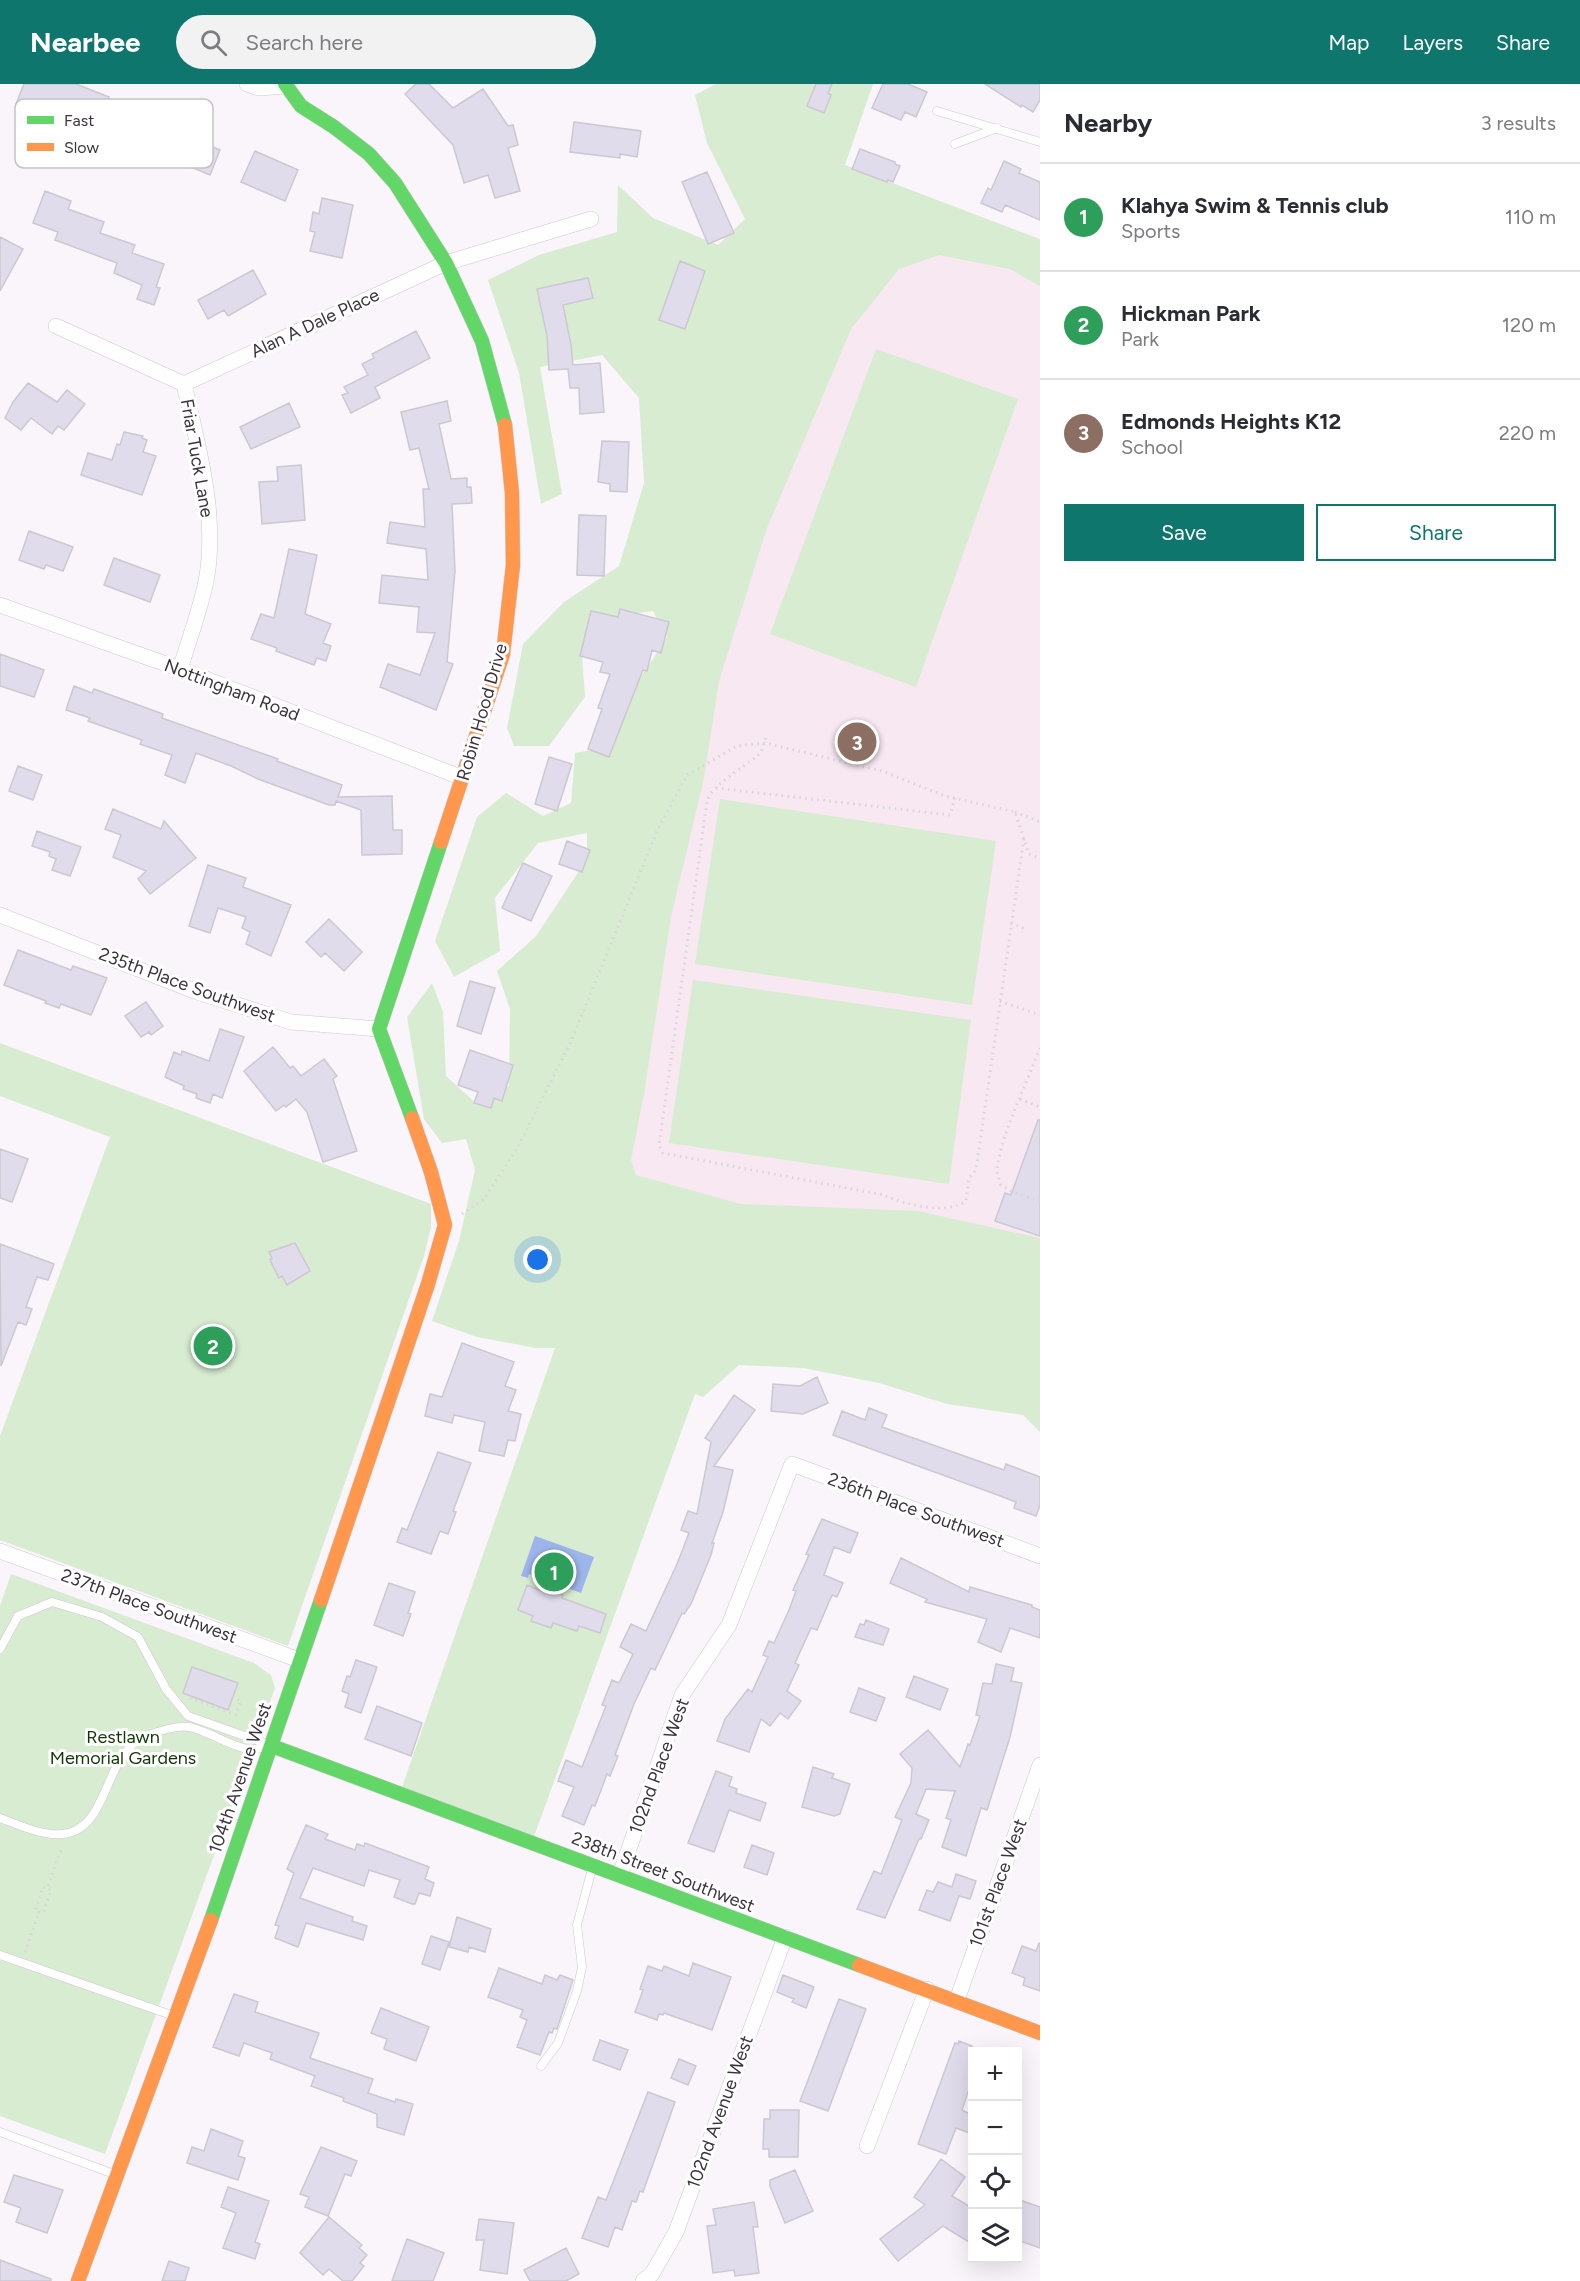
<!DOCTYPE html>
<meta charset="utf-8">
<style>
:root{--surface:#fff;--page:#f2f2f3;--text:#2b2b33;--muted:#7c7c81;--line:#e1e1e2;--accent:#0f766e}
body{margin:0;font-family:Figtree,sans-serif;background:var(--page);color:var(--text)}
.controls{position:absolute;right:18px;bottom:18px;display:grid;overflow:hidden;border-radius:0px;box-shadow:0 6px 24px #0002}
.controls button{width:54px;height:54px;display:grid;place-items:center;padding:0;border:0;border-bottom:2px solid var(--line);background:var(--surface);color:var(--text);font:30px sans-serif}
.you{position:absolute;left:538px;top:1176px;width:21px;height:21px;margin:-15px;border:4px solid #fff;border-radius:50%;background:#1a73e8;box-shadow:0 0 0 9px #1a73e833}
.badge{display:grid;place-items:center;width:39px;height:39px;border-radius:50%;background:var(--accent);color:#fff;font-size:20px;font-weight:700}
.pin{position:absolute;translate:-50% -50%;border:3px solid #fff;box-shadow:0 2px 6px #0006}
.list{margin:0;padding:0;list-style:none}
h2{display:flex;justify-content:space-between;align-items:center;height:78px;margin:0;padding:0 24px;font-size:26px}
h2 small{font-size:20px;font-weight:400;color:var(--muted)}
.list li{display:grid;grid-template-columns:39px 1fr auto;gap:18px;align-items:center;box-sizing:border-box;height:108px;padding:0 24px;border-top:2px solid var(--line)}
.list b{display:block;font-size:22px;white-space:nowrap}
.list p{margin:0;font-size:20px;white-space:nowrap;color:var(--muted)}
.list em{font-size:20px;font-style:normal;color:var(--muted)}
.actions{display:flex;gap:12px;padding:18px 24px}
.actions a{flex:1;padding:14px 0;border:2px solid var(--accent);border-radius:0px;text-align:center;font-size:21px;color:var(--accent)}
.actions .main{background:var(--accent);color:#fff}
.icon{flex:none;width:33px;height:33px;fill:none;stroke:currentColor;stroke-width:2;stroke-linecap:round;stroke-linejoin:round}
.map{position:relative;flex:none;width:1040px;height:2197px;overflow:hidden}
header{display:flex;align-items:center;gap:36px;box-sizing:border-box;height:84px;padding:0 30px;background:var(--accent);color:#fff}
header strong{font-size:28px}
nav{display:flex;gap:33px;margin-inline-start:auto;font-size:21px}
.search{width:420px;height:54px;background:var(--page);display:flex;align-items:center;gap:15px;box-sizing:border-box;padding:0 21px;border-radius:33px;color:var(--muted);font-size:22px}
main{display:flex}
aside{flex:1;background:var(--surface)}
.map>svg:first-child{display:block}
</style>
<header>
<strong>Nearbee</strong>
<div class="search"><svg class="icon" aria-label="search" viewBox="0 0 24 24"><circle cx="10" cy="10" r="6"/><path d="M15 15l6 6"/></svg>Search here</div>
<nav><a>Map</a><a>Layers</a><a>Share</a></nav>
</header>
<main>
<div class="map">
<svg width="1040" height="2197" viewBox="0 0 1040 2197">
<rect width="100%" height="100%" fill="#faf5fa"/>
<!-- education -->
<path fill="#f7e8f1" d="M878,129L1040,189V1334L494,1126Z"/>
<!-- green -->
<path fill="#d7ecd1" d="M716,0H873L845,81L1040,155V202L1010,185L939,171L899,185L851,245L767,444L719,597L704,694L671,833L644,1010L631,1076L636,1091L741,1120L918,1127L1040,1154V1348L1023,1331L947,1320L879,1299L803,1284L739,1281L703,1313L695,1310L532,1758L400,1709L555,1264H536L477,1253L432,1237L459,1157L475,1086L466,1055L442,1059L424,1035L407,933L432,899L443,928L446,992L478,1021L509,1002L510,925L497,887L536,852L587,775V749L538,759L495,814L500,867L454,893L435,857L477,733L506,709L543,732L571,719L575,669L610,663L630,610L667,553L653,527L608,533L582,572L585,613L549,662H514L507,644L523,560L564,518L619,482L644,399L639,314L602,271L540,283L562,410L541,420L519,289L488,196L539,171L617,148L618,101L653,134L718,161L745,135L707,59L695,11Z
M876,265L1018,315L916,603L770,550Z
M720,715L996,757L972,921L695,880Z
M693,896L971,936L949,1100L669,1059Z
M0,959L431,1120V1143L425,1169L288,1562L0,1456V1352L110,1053L0,1012Z
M11,1490L254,1579L271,1591L275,1604L105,2070L0,2032V1522Z"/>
<!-- water -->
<path fill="#9db5ea" d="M535,1452L594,1473L581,1509L529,1490L528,1494L521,1492Z"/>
<!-- building -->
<path fill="#e1dceb" stroke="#ccc8d1" stroke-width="1.5" d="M24,0H76L109,13L105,24L165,46L172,30L195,39L189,53L220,66L210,91L179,78L177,82L154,73L156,69L72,38L70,42L27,26L28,24L16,20Z
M416,0H429L453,24L483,5L508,42L513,41L518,61L508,64L520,107L495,114L488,91L464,99L453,61L405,10Z
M816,0H832L828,9L831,11L824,29L807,22Z
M883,0H908L927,8L916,33L905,28L901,36L872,24Z
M985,0H1040V16L1033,28L1022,21L1021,23Z
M574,38L641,47L637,73L620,70V74L570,68Z
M860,65L895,78V80L900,82L893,98L888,96L887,98L852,85Z
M255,67L298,86L285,117L241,98Z
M1004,77L1021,85L1019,89L1040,98V136L1005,121L1002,128L981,119L988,104L991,106Z
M707,88L734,149L708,160L682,98Z
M45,107L71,117L68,125L104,138L100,149L135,161L132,169L164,180L156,203L160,204L154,221L137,215L142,201L114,189L117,179L55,156L58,148L33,139Z
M322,114L353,121L342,174L310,167L315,148L310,147L313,128L319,130Z
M0,153L23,165L0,207Z
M680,177L705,187L685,245L659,236Z
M253,186L266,210L228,232L224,226L208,235L198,216Z
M588,194L593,214L563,221L571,261L573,281L600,279L604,328L580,330L579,304H570L568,285L549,286L547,252L537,205Z
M416,247L430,274L375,303L380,314L351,329L342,311L348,309L344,303L368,291L362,280L374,274L372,270Z
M28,299L57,318L67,306L85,320L64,346L58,342L52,350L31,334L21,346L5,334L13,318Z
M447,317L451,337L439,340L451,395L467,394V403H471L472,419L452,420L455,487L447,578L453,580L436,626L380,603L388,580L420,591L435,549L417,548L419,523L379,519L382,491L428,496L426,465L387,459L390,438L425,443L423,405H429L419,364L410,366L401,328Z
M289,319L300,343L251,365L240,343Z
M124,348L143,352L142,354L147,356L143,368L156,372L142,411L81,391L88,369L112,376L117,360L120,361Z
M602,357L629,358L627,408L610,407V400L598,398Z
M301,381L305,436L262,440L259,398L278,397L277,383Z
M579,431L606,432L604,492L577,491Z
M29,447L73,463L63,487L46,481L44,485L19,476Z
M289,465L317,471L305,530L331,540L323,559L331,562L326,577L317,574L314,581L276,567L277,564L251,555L261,530L274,534Z
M114,474L160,491L150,518L104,501Z
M620,525L669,538L661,569L652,566L647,587L643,586L609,673L588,665L602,625L598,624L610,590L600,588L603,578L580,572L591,527L618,533Z
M0,570L44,586L34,613L0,602Z
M74,602L92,609L94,605L163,630L162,634L278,675L277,677L342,701L338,713L392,712L393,746H402V770L362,771L361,726L336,717L335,721H329L258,695L231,682L196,669L185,699L165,691L172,671L140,660L142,656L88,637L90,634L66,626Z
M549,673L572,680L557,727L535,720Z
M18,682L42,691L33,716L9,707Z
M113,725L161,745L164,737L196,774L150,810L138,795L146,787L113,773L121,751L105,745Z
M37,747L81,763L70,792L52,786L56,775L49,772L50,768L32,762Z
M567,757L590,766L582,788L559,780Z
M523,779L552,792L531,837L502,824Z
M208,781L246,794L243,803L291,821L271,872L246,860L250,848L242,844L246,833L218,824L210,849L189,842Z
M329,835L362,868L344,887L325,869L321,873L306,858Z
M18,866L71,886L73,882L107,894L91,931L61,920L59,924L45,919L46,917L4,901Z
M470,897L495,904L481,950L457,942Z
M146,918L163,942L151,951L149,948L141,953L125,932Z
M220,945L244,953L222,1014L213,1010L210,1019L196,1014L197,1010L183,1005L184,1002L165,993L174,968L181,971L182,967L209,977Z
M273,963L290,984L293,982L301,992L324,975L337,992L333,995L357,1067L323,1078L307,1028L296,1015L286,1023L284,1021L276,1027L244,987Z
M470,966L513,981L502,1017L494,1014L491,1024L474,1019L478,1008L458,1001Z
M1038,1036H1040V1152L995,1137L1005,1109L1011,1111Z
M0,1065L28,1075L12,1118L0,1114Z
M295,1159L310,1187L287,1201L282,1192L279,1194L270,1176L272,1174L269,1168Z
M0,1160L54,1180L48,1196L37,1193L26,1223L32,1225L26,1241L18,1238L1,1282Z
M462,1259L514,1278L505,1302L516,1306L508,1327L521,1330L515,1357L508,1356L504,1372L479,1367L485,1338L454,1331L452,1339L425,1332L430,1310L442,1313Z
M817,1293L828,1319L803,1330L771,1327L773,1300L800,1302Z
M734,1311L755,1326L714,1382L733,1386L723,1428L712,1459H714L711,1471L691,1520L684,1530L682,1529L655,1586L651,1584L634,1620L615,1671L618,1672L610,1692L607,1690L595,1722L592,1721L584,1741L562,1732L574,1703L558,1697L566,1676L582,1683L606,1622L602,1621L612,1596L619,1599L633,1570L620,1563L631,1540L646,1547L677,1480L689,1449L681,1446L688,1427L697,1430L711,1358L705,1354Z
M869,1324L887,1331L882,1343L1004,1386L1006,1380L1040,1393V1421L1036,1432L1014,1424L1016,1418L995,1410L833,1351L842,1327L865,1336Z
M438,1368L471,1379L453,1427L456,1428L448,1450L440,1447L431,1470L397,1458L402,1444L407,1446Z
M822,1435L858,1449L850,1469L834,1463L824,1491L843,1499L837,1513L832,1511L817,1546L811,1544L795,1579L799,1581L787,1607L801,1617L788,1635L780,1629L770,1642L761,1635L749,1668L717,1657L725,1635L748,1605L752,1608L768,1573L763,1571L769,1557L774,1559L789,1526L796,1507L793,1506L809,1471L806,1470Z
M901,1474L969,1508L970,1503L1032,1521V1523L1040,1526V1554L1010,1544L1001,1568L978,1558L987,1535L925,1518L927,1515L890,1499Z
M389,1499L415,1508L408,1529L411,1530L403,1552L374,1541Z
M527,1501L542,1507L543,1504L563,1511L562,1514L606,1530L600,1549L579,1542L577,1547L553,1539L551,1544L531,1537L533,1532L518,1526Z
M866,1536L889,1545L883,1561L855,1553L860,1540L864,1541Z
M356,1576L377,1583L361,1629L345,1623L349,1610L342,1607L347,1592L350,1593Z
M996,1580L1014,1584L1011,1597L1022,1599L1010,1653L987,1726L981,1724L966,1772L942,1763L951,1736L946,1734L955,1707L926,1705L916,1730L929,1736L921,1755H919L885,1834L857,1825L874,1787L881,1790L902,1736L895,1733L911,1699L912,1684L900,1670L928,1646L960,1683L968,1660L970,1661L980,1632L976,1631L983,1599L992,1600Z
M192,1583L238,1599L228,1626L183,1609Z
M914,1592L948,1605L940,1626L906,1613Z
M859,1604L885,1614L876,1637L850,1628Z
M377,1622L422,1639L411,1672L365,1655Z
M813,1683L834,1690L832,1694L850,1700L840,1730L834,1732L802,1723Z
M716,1687L732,1693L729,1702L737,1705L736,1709L766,1719L760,1737L729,1726L714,1768L688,1759Z
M306,1741L328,1750L325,1755L355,1766L357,1760L364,1762L365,1759L429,1783L425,1795L434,1799L430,1812L419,1809L415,1820H412L394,1813L400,1796L369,1786L364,1802L313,1784L300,1814L353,1833L352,1837L367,1842L363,1856L306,1839L298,1863L275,1854L279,1842L275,1841L294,1789L287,1785Z
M752,1761L774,1769L767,1791L744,1783Z
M956,1790L976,1797L970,1815L959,1812L950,1837L919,1826L927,1806L933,1808L938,1798L952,1803Z
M457,1833L491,1845L485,1868L469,1863L468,1868L449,1863Z
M431,1852L449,1858L440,1886L422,1880Z
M1039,1859L1040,1860V1907L1023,1901L1025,1894L1012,1889L1022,1862L1036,1867Z
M693,1879L731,1893L712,1946L664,1929L663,1931L659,1930L657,1936L635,1928L643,1906L640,1905L648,1882L662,1887L664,1882L689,1892Z
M499,1884L542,1900L545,1891L557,1896L560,1891L573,1896L557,1945L554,1944L552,1949L549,1948L540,1971L517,1963L527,1936L520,1933L523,1926L488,1913Z
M783,1891L814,1903L806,1924L792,1918L794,1915L777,1908Z
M234,1910L258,1918L255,1928L319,1949L310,1974L373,1995L368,2009L395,2018L396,2015L413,2020L404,2051L377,2043V2030L343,2017L344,2014L311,2002L315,1992L270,1975L272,1969L244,1959L239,1972L213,1963Z
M839,1915L866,1925L828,2027L800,2017Z
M381,1924L429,1943L416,1977L384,1965L387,1955L371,1949Z
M600,1956L628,1966L620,1986L593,1976Z
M959,1957L972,1962V1996L962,2026L972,2031V2050L956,2044L946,2070L918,2060L955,1959L958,1960Z
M679,1975L696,1982L688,2001L671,1994Z
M648,2008L675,2018L643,2108L640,2107L636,2118L632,2117L622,2146L615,2143L608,2163L582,2154L598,2113L606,2116Z
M770,2026H799L798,2073H769V2065H763L764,2035H770Z
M211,2045L243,2057L238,2072L245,2074L238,2096L187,2079L192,2063L204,2067Z
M321,2063L357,2077L351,2092L345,2090L328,2132L305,2123L309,2113L300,2110Z
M941,2075L965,2093L952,2112L972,2124V2160L943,2142L898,2177L880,2155L925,2121L914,2113Z
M795,2086L813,2127L785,2139L770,2102V2096Z
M14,2091L63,2106L47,2149L16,2138L21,2124L4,2118Z
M228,2103L269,2117L255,2158L260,2160L255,2175L223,2164L236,2129L221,2123Z
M1017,2115L1040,2123V2164L1017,2156Z
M754,2118L758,2143H753L759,2189L735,2192L734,2186L713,2189L707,2142L716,2141L713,2125Z
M329,2133L362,2161L359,2164L367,2171L360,2179L364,2182L352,2197H343L329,2185L323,2191L300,2169Z
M479,2135L514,2139L507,2190L480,2186L484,2156H476Z
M407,2155L444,2169L433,2197H392Z
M566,2164L579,2190L566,2197H530L524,2186Z
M0,2176L51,2195V2197H0Z
M169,2177L189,2184L185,2197H162Z"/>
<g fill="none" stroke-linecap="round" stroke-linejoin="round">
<defs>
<path id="lane" d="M937,27L1040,58
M955,60L997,44
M0,1565L18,1532L52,1518L102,1533L138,1553L166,1605L188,1632L270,1661
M0,1734C19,1741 42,1752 62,1750C110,1746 102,1672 144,1653C156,1648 176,1641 189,1643C207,1646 238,1667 254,1665C259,1665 264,1663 268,1663
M0,1871L174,1932
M541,1982L558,1959L577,1907L582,1883L577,1841L592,1785
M0,2048L114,2090"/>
<path id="street" d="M247,0L259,4L285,2
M56,242L184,300C198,362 217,428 207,492C202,521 189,556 180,585
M184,300L446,179L591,135
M0,521L180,585L463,694
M0,831L197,908L291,938L379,945
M0,1467L299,1576
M620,1791L682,1611L729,1541L792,1380L1040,1472
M957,1916L1040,1681
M867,2062L927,1905
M643,2197L652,2190L676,2148L785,1853"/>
<path id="fast" d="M285,0L301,22L334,43L369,70L395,99L446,179L482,257L505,341
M412,1034L379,945L441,758
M272,1662L859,1881
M211,1836L321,1516"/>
<path id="slow" d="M441,758L503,570L513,481L512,409L505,341
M321,1516L428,1200L445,1141L431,1088L412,1034
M859,1881L1040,1949
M78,2197L211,1836"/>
</defs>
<!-- lane casing -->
<use href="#lane" stroke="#cec8cf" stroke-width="9"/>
<!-- street casing -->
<use href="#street" stroke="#cec8cf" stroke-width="16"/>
<!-- fast casing -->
<use href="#fast" stroke="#cec8cf" stroke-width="15"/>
<!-- slow casing -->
<use href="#slow" stroke="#cec8cf" stroke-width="15"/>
<!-- path -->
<path stroke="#d9d5d9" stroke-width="3" stroke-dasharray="1.5 4.5" stroke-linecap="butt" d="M766,654L761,668L757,672C743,684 713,700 707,717L659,1062L663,1069L884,1111C904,1121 948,1131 966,1117L969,1094L976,1086L1024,754
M716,704L950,731L955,714
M1015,728L1040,738
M1011,839L1025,845
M1000,917L1040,931
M1040,964C1027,998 1005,1043 998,1078C996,1087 998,1093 1001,1101L1013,1108L1040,1117
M1020,1015L1040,1023
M462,1130L484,1115L518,1063L572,955L657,747L687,691L737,662L765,659L882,687L945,712L1015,728L1029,770L1040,774
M190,1614L236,1631L241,1617L233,1614
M39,1828L35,1827L43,1803L47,1804L62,1763
M25,1868L39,1828L43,1829L51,1806L47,1804"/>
<!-- lane -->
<use href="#lane" stroke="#fefefe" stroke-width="8"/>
<!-- street -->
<use href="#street" stroke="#fefefe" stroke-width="15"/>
<!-- fast -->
<use href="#fast" stroke="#63d668" stroke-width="14"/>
<!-- slow -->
<use href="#slow" stroke="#ff974d" stroke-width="14"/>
</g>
<g text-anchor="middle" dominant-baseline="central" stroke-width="6" stroke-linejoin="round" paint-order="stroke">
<!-- street labels -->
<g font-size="18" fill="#3c333e" stroke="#fff">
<text transform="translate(315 239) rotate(-25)">Alan A Dale Place</text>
<text transform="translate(197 374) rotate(80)">Friar Tuck Lane</text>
<text transform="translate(232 606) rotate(21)">Nottingham Road</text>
<text transform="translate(482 628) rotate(-74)">Robin Hood Drive</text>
<text transform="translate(187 901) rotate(20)">235th Place Southwest</text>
<text transform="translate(916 1426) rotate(20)">236th Place Southwest</text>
<text transform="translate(149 1522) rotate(20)">237th Place Southwest</text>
<text transform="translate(659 1682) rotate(-70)">102nd Place West</text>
<text transform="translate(240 1694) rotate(-71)">104th Avenue West</text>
<text transform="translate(663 1788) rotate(21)">238th Street Southwest</text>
<text transform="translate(998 1799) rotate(-70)">101st Place West</text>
<text transform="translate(720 2028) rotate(-70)">102nd Avenue West</text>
</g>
<!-- park labels -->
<g font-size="18" fill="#113705" stroke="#fff">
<text x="123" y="1653">Restlawn<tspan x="123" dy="21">Memorial Gardens</tspan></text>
</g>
</g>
<!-- legend -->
<rect x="15" y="15" width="198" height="69" rx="9" fill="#fff" stroke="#c4c2c5" stroke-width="1.5"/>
<rect x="27" y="32" width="27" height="8" fill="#63d668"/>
<rect x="27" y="59" width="27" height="8" fill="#ff974d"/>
<g font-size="16" fill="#3c333e">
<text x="64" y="42">Fast</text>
<text x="64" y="69">Slow</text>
</g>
</svg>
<div class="controls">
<button>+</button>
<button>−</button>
<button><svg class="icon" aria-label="locate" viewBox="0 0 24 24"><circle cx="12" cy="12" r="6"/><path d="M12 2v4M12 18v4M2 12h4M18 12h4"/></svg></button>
<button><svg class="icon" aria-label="layers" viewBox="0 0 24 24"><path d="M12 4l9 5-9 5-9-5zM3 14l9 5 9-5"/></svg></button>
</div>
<div class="you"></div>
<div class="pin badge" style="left:554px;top:1488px;background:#2e9e5b">1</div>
<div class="pin badge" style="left:213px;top:1262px;background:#2e9e5b">2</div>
<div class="pin badge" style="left:857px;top:658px;background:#8d6e63">3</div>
</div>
<aside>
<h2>Nearby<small>3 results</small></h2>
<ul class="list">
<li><span class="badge" style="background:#2e9e5b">1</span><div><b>Klahya Swim &amp; Tennis club</b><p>Sports</p></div><em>110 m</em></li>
<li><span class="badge" style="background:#2e9e5b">2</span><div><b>Hickman Park</b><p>Park</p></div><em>120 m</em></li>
<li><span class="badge" style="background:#8d6e63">3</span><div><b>Edmonds Heights K12</b><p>School</p></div><em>220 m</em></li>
</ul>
<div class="actions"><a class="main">Save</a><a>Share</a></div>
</aside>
</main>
